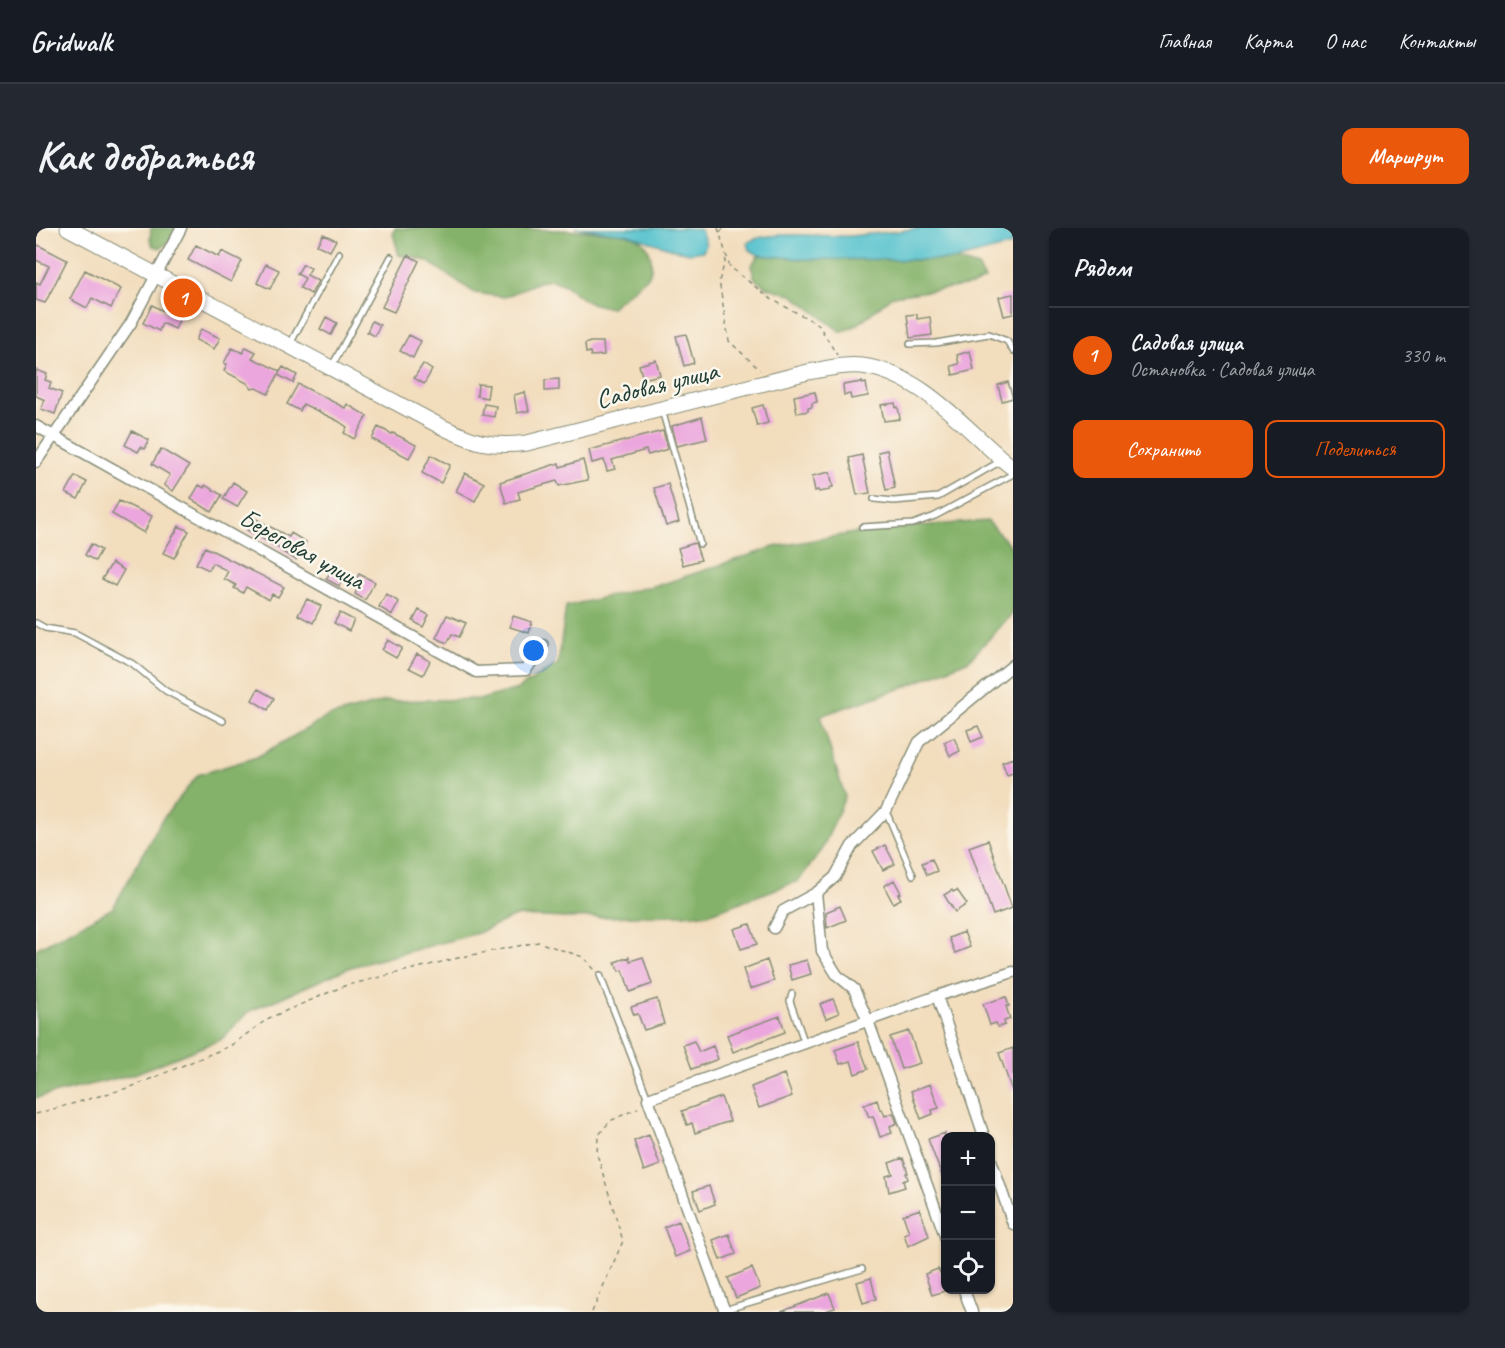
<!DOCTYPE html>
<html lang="ru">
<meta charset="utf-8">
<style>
:root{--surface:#171b24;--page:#242831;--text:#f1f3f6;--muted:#9ea1a6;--line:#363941;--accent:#ea580c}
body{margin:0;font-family:Caveat,sans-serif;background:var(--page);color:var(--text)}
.controls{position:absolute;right:18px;bottom:18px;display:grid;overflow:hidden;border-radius:12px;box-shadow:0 2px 4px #0004}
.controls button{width:54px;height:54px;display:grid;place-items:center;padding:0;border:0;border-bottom:2px solid var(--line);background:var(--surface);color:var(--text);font:30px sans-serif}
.you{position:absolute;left:498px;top:423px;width:21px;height:21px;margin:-15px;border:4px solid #fff;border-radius:50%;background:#1a73e8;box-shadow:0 0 0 9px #1a73e833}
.badge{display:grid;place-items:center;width:39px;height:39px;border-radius:50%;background:var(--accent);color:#fff;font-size:20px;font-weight:700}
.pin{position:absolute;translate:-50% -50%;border:3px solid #fff;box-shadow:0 2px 6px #0006}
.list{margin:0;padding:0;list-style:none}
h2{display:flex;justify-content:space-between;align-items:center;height:78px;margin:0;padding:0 24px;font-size:26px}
h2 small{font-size:20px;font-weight:400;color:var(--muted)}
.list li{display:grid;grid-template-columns:39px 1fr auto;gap:18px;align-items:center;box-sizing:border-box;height:96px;padding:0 24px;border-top:2px solid var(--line)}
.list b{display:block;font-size:22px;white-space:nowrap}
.list p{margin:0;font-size:20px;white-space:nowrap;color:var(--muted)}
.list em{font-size:20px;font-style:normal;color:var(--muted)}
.actions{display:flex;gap:12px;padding:18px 24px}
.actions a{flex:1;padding:14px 0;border:2px solid var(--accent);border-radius:12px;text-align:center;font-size:21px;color:var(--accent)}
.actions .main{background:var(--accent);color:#fff}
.icon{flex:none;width:33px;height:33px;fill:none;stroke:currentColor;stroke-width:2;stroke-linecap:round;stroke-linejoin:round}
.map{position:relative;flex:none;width:977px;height:1084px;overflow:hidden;border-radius:12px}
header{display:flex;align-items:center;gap:36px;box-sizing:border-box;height:84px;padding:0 30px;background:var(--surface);border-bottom:2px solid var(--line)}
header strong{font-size:28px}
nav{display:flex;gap:33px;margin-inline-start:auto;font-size:21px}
.intro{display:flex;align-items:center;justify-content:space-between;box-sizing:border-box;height:144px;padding:0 36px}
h1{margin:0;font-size:42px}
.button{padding:15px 27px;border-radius:12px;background:var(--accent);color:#fff;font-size:21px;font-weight:700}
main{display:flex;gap:36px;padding:0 36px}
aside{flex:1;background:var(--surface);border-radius:12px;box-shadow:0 2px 4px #0004}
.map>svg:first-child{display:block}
</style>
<header>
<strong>Gridwalk</strong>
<nav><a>Главная</a><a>Карта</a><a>О нас</a><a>Контакты</a></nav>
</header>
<div class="intro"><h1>Как добраться</h1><a class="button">Маршрут</a></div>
<main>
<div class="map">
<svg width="977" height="1084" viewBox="0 0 977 1084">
<rect width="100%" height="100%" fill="#fbf7ec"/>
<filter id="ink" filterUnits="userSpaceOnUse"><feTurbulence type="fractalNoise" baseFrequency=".0167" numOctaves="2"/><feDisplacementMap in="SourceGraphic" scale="12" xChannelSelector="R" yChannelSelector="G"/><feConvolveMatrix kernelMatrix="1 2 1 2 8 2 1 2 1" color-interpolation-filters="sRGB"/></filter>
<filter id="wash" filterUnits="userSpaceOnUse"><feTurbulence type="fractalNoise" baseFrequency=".008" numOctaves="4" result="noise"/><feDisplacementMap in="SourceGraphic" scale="24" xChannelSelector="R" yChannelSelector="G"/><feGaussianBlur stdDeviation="1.35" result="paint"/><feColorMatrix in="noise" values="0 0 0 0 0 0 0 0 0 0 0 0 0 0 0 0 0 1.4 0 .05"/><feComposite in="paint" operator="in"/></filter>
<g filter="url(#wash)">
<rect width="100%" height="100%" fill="#f2ddbd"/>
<!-- forest -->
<path fill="#85b26b" stroke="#527850" stroke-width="1.5" d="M115,0H142L135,13L124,20L117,18L114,12Z
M359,0C426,0 495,0 562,4C574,5 592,4 603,11C615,18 618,36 613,48L574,80L551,74L529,57L516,52L502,54L469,69L439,65L391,33L363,27L357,6Z
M723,27L768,31L919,32L942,39L949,51L937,57L856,68L821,97L805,104L756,67L730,59L719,51L715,38Z
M952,293L977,321V385L933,432L869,459L784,488L809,569L786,622L762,653L672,686L531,690L479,688L442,705L315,739L212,784L186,811L98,846L0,870V721L77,680L125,593L162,547L221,529L291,489L350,473L446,471L482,461L522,436L530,378L630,355L738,319L841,301Z"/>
<!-- water -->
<path fill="#56c2ce" stroke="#3a8081" stroke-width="1.5" d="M539,0H652L665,2L670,17L667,23L654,25L640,22L590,6Z
M887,0H977V17L919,32L768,31L723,27L713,22L711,15C731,1 787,9 812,8C837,6 862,3 887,0Z"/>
<g id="blocks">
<!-- building -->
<path fill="#eba6dd" d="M287,6L300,12L294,23L281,17Z
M0,16L31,32L9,75L0,72V54L4,56L13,38L0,32Z
M160,17L183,29L186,23L206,33L195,54L152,32Z
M372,27L383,33L358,84L346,79Z
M230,36L243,42L234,61L221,55Z
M267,36L275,40L271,47L282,53L275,66L264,60L269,50L261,46Z
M49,42L85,61L75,80L56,70L51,80L34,71Z
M977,66V86L968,88L963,69Z
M116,77L131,85L134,78L147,84L139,101L126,95L123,103L107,95Z
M881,86V91L894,89L896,107L874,110L871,87Z
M290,89L301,95L295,107L284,101Z
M336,93L344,97L339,108L331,104Z
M165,101L184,110L178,121L160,112Z
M650,106L658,135L648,138L640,108Z
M373,107L385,113L377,130L364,123Z
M554,114H567L568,127L555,128L554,124L550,125L549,116Z
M210,119L220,124L216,130L244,143L232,166L220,160L216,161L211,155L188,143L191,136L188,135L196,120L207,125Z
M934,123L938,142L917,147L915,138L923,136L921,127Z
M620,132L624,147L607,151L603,137Z
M387,136L396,142L388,156L378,150Z
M247,139L261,147L257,155L242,147Z
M0,142L11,146L9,152L15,154L13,160L26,165L19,186L5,181L9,172L0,168Z
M523,151V162L509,163V152Z
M826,154V156L830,155L832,168L815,171L814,166L808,167L807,157Z
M972,154L977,170L966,173L962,157Z
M262,156L309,180L311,176L331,188L318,211L308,205L311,199L302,193L267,176L264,183L251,176Z
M442,156L453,157L451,170L441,168Z
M489,164L493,183L481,185L478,167Z
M779,164L781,174L776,175V179L772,180V183L761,185L758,168Z
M859,175L860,180L862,179L864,191L848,193L845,177Z
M448,176L460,178L458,189L446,187Z
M727,177L732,195L721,198L716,180Z
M666,189L671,211L641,218L636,198Z
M342,199L356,206L357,205L380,217L373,230L336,211Z
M96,203L113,212L109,221L105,219L102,224L89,217Z
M627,203L632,221L612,227L610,222L576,232L579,241L571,243L568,232L556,235L553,222Z
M125,221L153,238L137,263L128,257L134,247L116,236Z
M851,222L859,260L850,262L842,224Z
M395,227L414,237L405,255L386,245Z
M826,227L834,265L821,267L813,230Z
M547,232L552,252L523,258L521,253L482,264L484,271L470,275L464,254L523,235L524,239Z
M794,244L797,259L793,260L794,262L783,264L782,262L779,263L776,248Z
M429,245L448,255L439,273L420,263Z
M39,248L51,254L42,271L30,265Z
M197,254L211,263L201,279L187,271Z
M632,256L643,294L630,298L618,260Z
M163,257L168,260L169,257L186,267L176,284L155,271Z
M83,273L116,288L108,305L76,286Z
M218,290L253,309L255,305L270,314L260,332L245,323L246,322L211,302Z
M143,298L153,303L138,330L127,325Z
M659,315L665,332L647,337L642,320Z
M55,316L65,322L59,333L49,327Z
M169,319L248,359L242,369L236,366L233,372L210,359L207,365L198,360L200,357L188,351L192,343L176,335L173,342L160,336Z
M76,335L88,342L79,358L66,351Z
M297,340L309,347L303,358L290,351Z
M323,346L339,354L329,372L319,366L322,360L317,357Z
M350,366L363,374L356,387L343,379Z
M271,371L285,378L277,395L262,387Z
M383,382L393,387L387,399L377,393Z
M304,385L318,392L313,403L298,395Z
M411,387L430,395L423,409L416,406L411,415L400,410Z
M477,388L496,394L493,405L474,399Z
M352,412L366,420L360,430L346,422Z
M381,426L394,433L387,447L373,440Z
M222,461L238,470L232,482L216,472Z
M942,498L947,509L935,514L931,502Z
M918,510L924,523L914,528L908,514Z
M977,530V545L971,547L966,534Z
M952,612L976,680L957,687L933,619Z
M849,617L859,636L847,642L837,623Z
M896,631L901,643L891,647L886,635Z
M858,652L865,665L862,666L865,671L857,675L848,658Z
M916,662L917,664L921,662L931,676L919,684L908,667Z
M804,678L810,692L791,700L790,684Z
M714,696L721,716L705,721L698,701Z
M928,704L934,719L919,725L913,710Z
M593,729L594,733L607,729L616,756L594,764L587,742L583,743L579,734Z
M731,732L738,753L714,761L707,741Z
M771,732L775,746L756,752L752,737Z
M970,769L973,778H970L974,791L968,793L969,797L962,799L960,795L954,797L947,776Z
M621,771L628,796L608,802L602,786L598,787L595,779Z
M797,771L803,785L790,791L784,776Z
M744,788L749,804L697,824L691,807Z
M873,803L884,835L865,841L854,809Z
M658,813L663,824L677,818L682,831L656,841L647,817Z
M822,814L832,841L819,846L815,833L804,836L799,822Z
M977,820V863H976L963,825Z
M748,846L756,868L723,880L715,859Z
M894,856L903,880L896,882L897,886L885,891L875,863Z
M685,869L694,893L659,905L656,895L651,897L646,883Z
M841,872L844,882L846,881L849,888L857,885L861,895L854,898L856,905L844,909L837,888L833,889L828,877Z
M909,905V956L892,911Z
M613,907L624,937L608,943L598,913Z
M867,930L872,945H870L872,951L867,953L869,959L853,964L850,948L857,946L853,935Z
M673,958L679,976L664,982L657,963Z
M884,981L893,1008L872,1018L868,1006L873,1004L867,987Z
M643,993L654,1023L639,1029L628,999Z
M693,1006L700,1026L684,1032L677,1012Z
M716,1040L724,1060L700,1070L692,1050Z
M902,1041L909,1054V1063L896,1067L889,1046Z
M835,1050L840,1071L827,1075L821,1054Z
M793,1065L799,1080L787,1084H745Z"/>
</g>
</g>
<g filter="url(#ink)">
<use href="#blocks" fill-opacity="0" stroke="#888d78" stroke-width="1.5"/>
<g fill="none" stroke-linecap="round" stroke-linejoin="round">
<defs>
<path id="lane" d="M254,116L303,25
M874,116L900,115L953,106L971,113L977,123
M296,138L355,29
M626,182L664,316
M838,271L858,273L902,269L965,233
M826,299L877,296L899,288L977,246
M0,395L9,400L39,405L97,436L130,463L187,493
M850,583L877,647
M564,747L612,871
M756,766L754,773L769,816
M688,1082L826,1041"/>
<path id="street" d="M0,198L440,444L490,442L507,417
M0,234L95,95L145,0
M780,665L786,723L801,747L818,761L832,793L910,1010
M738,700L747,683L780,665L799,649L816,618L850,583L883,514L977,437
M901,768L948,908
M954,929L977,996
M928,1062L936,1084
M689,1084L612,871L901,768L977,744"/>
<path id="secondary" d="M32,0L404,198C438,214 454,220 491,215L772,144C790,141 808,136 826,138C888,146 931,204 977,240"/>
</defs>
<!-- lane casing -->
<use href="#lane" stroke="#888d78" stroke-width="8"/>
<!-- street casing -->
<use href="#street" stroke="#888d78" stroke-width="13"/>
<!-- secondary casing -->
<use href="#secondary" stroke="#888d78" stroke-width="17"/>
<!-- path -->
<path stroke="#888d78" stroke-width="1.5" stroke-dasharray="4.5 4.5" stroke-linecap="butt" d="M682,0L694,39L735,71L782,96L801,127
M684,4L688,0
M690,31L683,53L693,113L724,142
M0,886L95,859L194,818L233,790L308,758L426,729L502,714L547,729L559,742
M556,1084L587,1013L561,926L562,908L574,893L602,880"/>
<!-- lane -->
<use href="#lane" stroke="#fff" stroke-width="5"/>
<!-- street -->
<use href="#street" stroke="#fff" stroke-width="10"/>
<!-- secondary -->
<use href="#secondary" stroke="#fff" stroke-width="15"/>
</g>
</g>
<g text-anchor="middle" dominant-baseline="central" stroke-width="5" stroke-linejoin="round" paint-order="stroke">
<!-- street labels -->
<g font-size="26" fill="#1f3d34" stroke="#fbf7ec">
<text transform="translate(621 157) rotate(-14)">Садовая улица</text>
<text transform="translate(266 321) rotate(29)">Береговая улица</text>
</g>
</g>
</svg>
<div class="controls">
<button>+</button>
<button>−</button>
<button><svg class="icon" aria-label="locate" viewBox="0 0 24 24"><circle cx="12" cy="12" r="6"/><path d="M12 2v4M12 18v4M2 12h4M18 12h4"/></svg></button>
</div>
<div class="you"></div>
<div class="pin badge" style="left:147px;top:70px">1</div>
</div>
<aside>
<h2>Рядом<small></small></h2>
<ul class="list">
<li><span class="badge">1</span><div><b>Садовая улица</b><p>Остановка · Садовая улица</p></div><em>330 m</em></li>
</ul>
<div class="actions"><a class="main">Сохранить</a><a>Поделиться</a></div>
</aside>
</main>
